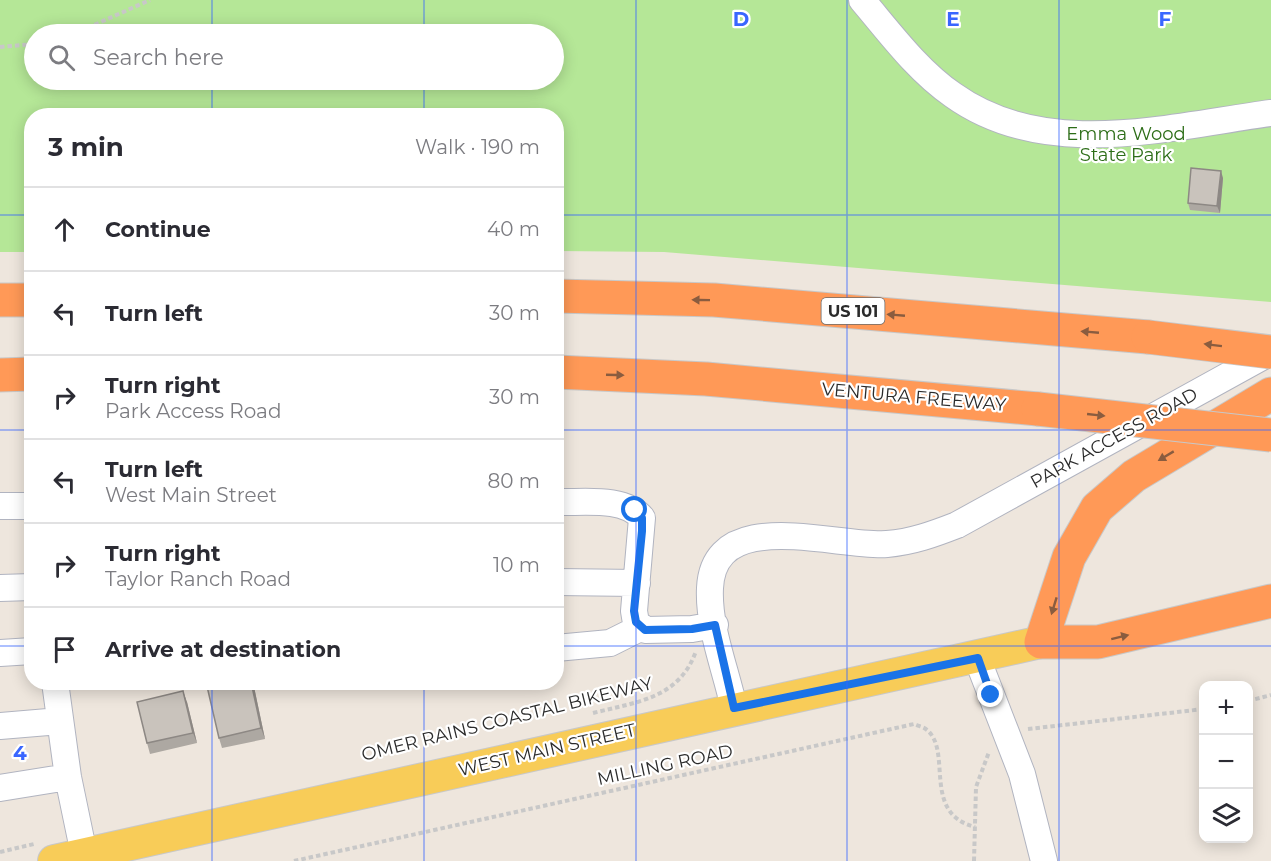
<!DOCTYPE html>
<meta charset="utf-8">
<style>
:root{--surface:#fff;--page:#f7f7f7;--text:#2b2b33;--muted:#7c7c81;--line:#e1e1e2}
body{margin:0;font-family:Montserrat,sans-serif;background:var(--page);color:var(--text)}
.controls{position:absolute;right:18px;bottom:18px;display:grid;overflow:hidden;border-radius:12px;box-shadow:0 3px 15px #0003}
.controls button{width:54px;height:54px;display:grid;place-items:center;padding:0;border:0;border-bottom:2px solid var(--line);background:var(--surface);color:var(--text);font:30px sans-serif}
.stop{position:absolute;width:18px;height:18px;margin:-14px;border:4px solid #1a73e8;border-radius:50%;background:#fff}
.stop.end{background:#1a73e8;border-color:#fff;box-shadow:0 2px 6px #0008}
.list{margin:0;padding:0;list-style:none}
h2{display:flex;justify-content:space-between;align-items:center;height:78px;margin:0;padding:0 24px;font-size:26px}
h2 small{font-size:20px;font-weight:400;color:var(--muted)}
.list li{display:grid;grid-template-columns:39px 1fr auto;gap:18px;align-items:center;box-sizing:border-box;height:84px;padding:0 24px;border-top:2px solid var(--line)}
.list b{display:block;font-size:22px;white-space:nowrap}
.list p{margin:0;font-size:20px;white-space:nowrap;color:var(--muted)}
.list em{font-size:20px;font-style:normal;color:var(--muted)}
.icon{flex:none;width:33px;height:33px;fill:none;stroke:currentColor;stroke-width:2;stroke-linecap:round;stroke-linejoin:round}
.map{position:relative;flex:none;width:1271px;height:861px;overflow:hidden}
.search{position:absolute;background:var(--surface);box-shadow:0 3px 15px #0003;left:24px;top:24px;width:540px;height:66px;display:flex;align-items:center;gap:15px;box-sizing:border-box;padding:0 21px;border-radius:33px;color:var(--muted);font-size:22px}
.panel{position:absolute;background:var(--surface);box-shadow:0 3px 15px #0003;left:24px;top:108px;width:540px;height:582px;border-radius:24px}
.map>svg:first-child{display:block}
</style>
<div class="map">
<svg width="1271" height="861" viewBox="0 0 1271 861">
<rect width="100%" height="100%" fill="#eee6dd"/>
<!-- green -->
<path fill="#b5e797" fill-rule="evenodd" d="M0,0H1271V302L664,252L557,251L556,116H32L31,252H0ZM34,34H554V80H34Z"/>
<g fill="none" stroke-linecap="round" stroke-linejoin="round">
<defs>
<path id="minor" d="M862,0C890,33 917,70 953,95C1045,161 1167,127 1271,113
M556,502C582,503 624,496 642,518L634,611L636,623L645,630L692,629L715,625
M0,506H32
M556,582L637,583
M0,588L32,587
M556,648L610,643L642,627
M0,653L32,651
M977,658L1022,774L1044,861
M55,682L68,777L84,854
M734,708C726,670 708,627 710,588C714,504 837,548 887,544C912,542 934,534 957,525L1271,352
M0,726L60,721
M0,788L68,777"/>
<path id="major" d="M54,861L1041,642"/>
<path id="highway" d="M556,296L714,300L1148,337
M0,300H32
M556,372L706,379L1038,409
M0,375L32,374
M1271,394L1134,476L1097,508L1069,557L1041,642H1098L1271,601"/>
</defs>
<!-- minor casing -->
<use href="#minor" stroke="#b1b4c0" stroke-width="28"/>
<!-- major casing -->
<use href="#major" stroke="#c8c8c8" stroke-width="34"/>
<!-- highway casing -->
<use href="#highway" stroke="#c8c8c8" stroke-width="35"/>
<!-- path -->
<path stroke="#c8c8c8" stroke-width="4" stroke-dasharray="4.5 3" stroke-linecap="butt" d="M74,34L150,0
M0,47L34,44
M1248,701L1271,695
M593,713C636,702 679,699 696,651
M1028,729L1204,709
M0,852L34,844
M294,861L914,724C918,726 924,727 927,730C953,752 921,813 975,827
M974,861L976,787L989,752"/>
<!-- minor -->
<use href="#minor" stroke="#fff" stroke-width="26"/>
<!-- major -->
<use href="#major" stroke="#f8cc58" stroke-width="32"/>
<!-- highway -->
<use href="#highway" stroke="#ff9957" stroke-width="33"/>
<defs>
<path id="highway-bridge" d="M1148,337L1271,352
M1038,409L1271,435"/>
</defs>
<!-- highway-bridge casing -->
<use href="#highway-bridge" stroke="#c8c8c8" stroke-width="35" stroke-linecap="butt"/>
<!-- highway-bridge -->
<use href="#highway-bridge" stroke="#ff9957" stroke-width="33"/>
</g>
<!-- wall -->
<path fill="#ada8a2" d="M1223,178L1220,213L1190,210L1188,203Z
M253,682L265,739L222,748L219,738Z
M187,702L197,743L150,754L147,743Z"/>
<!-- shaded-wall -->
<path fill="#8d8884" d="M1221,171L1223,178L1220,213L1217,206Z
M251,682H253L265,739L261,728Z
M183,691L187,702L197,743L193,733Z"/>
<!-- building -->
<path fill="#c9c3bc" stroke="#8d8884" stroke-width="1.5" d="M1191,168L1221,171L1217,206L1188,203Z
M206,682H251L261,728L219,738Z
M183,691L193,733L147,743L137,702Z"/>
<!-- one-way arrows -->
<defs><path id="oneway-solid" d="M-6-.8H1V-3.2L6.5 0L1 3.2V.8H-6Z" transform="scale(1.5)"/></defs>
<g fill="#8a5c3f">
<use href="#oneway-solid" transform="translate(701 300) rotate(-179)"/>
<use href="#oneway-solid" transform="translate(896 315) rotate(-175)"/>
<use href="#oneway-solid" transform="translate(1090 332) rotate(-175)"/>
<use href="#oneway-solid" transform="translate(1213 345) rotate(-173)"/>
<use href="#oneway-solid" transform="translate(615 375) rotate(2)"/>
<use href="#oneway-solid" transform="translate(1096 415) rotate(6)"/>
<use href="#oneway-solid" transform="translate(1166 456) rotate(149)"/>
<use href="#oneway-solid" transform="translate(1054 606) rotate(107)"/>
<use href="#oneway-solid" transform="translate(1120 637) rotate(-14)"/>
</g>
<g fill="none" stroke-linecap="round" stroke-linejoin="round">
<!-- route -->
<path stroke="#1a73e8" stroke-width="8" d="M635,510L642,518V531L634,611L636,622L645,630L692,629L715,625L734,708L978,658L991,695"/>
</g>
<!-- grid -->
<path fill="none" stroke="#3966ff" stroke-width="1.5" stroke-opacity="0.55" d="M212,0V34M424,0V34M636,0V861M847,0V861M1059,0V861M212,80V116M424,80V116M0,215H32M556,215H1271M0,430H32M556,430H1271M0,646H32M556,646H1271M212,682V861M424,682V861"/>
<g text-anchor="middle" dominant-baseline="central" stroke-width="4.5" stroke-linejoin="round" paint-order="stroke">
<!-- shield labels -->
<rect fill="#fff" stroke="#6b6b6b" stroke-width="1.5" x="821.5" y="298" width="63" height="26" rx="4.5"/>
<g font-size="16" font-weight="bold" fill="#2b2b2b">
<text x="853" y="311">US 101</text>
</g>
<!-- park labels -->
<g font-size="18" fill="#2c6d17" stroke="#fff">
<text x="1126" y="134">Emma Wood<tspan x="1126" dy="21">State Park</tspan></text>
</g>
<!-- street labels -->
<g font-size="18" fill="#2b2b2b" stroke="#fff">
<text transform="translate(914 397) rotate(5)">VENTURA FREEWAY</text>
<text transform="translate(1114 438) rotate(-29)">PARK ACCESS ROAD</text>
<text transform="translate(507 719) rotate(-14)">OMER RAINS COASTAL BIKEWAY</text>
<text transform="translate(547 750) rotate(-13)">WEST MAIN STREET</text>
<text transform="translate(665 765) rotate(-12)">MILLING ROAD</text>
</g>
</g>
<g font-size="20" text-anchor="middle" font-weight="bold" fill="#3966ff" stroke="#fff" stroke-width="4.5" stroke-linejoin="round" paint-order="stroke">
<text x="741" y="26">D</text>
<text x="953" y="26">E</text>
<text x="1165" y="26">F</text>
<text x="20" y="760">4</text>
</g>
</svg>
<div class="controls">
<button>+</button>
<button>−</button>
<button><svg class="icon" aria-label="layers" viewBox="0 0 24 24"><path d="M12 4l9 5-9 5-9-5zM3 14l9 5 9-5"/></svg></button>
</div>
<div class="stop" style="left:635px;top:510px"></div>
<div class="stop end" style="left:991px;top:695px"></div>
<div class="search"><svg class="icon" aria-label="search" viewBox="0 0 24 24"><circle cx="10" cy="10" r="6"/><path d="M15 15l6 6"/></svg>Search here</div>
<section class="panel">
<h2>3 min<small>Walk · 190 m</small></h2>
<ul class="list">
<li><svg class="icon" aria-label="ahead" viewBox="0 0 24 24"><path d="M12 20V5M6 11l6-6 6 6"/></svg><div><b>Continue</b></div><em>40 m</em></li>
<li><svg class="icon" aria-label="left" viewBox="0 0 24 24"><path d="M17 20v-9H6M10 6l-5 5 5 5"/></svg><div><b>Turn left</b></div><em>30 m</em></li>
<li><svg class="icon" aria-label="right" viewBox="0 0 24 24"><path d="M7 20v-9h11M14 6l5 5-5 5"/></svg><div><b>Turn right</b><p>Park Access Road</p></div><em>30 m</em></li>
<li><svg class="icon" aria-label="left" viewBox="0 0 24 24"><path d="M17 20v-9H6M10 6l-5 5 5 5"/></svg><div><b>Turn left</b><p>West Main Street</p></div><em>80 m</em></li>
<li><svg class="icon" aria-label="right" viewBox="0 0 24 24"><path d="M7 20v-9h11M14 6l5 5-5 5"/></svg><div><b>Turn right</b><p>Taylor Ranch Road</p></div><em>10 m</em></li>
<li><svg class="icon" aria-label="arrive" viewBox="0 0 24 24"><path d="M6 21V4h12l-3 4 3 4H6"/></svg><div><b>Arrive at destination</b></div></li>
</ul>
</section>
</div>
